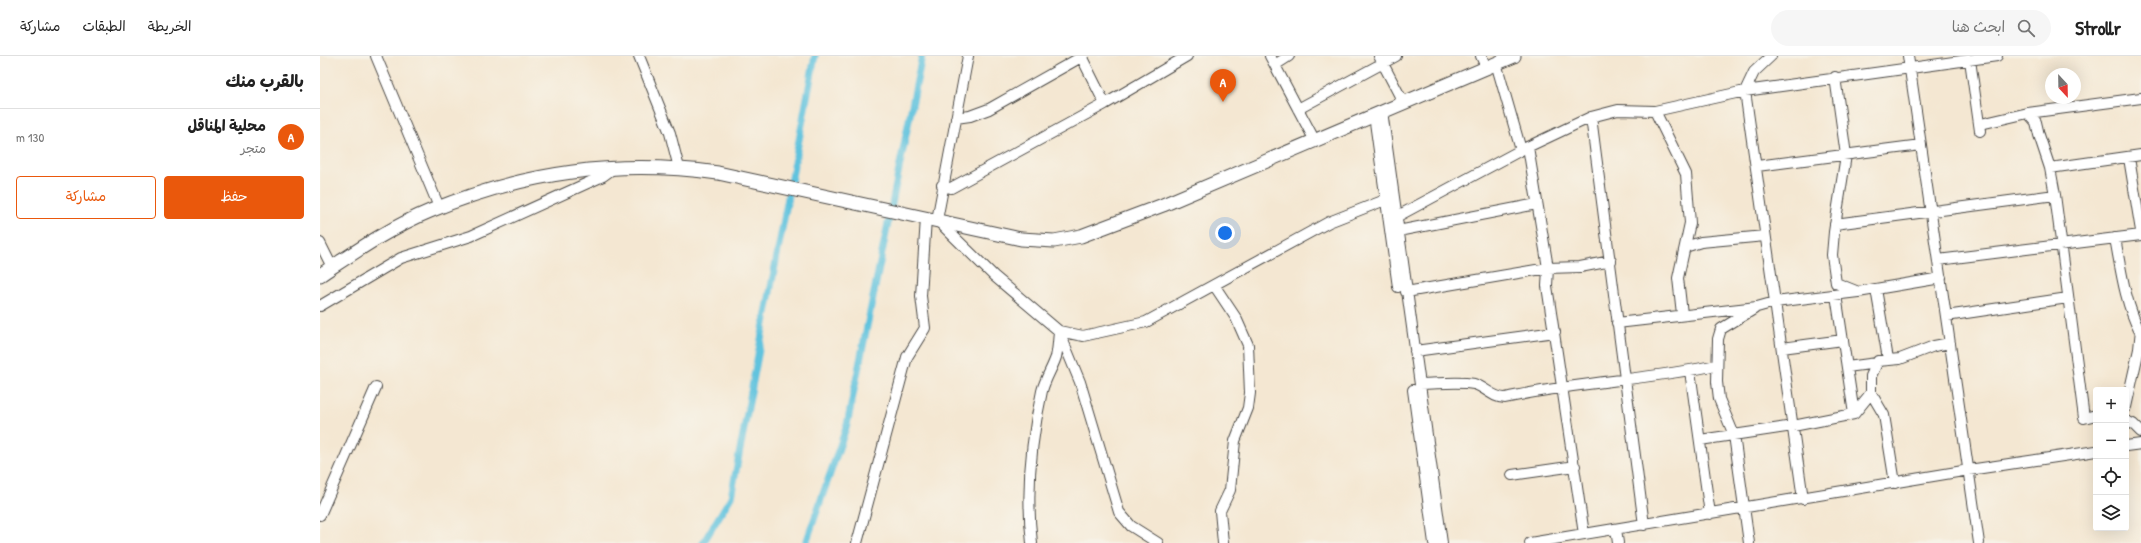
<!DOCTYPE html>
<html lang="ar">
<meta charset="utf-8">
<style>
:root{--surface:#fff;--page:#f6f6f6;--text:#222;--muted:#767676;--line:#e0e0e0;--accent:#ea580c}
body{margin:0;font-family:"Patrick Hand","Playpen Sans Arabic",sans-serif;background:var(--page);color:var(--text);direction:rtl}
.controls{position:absolute;right:12px;bottom:12px;display:grid;overflow:hidden;border-radius:4px;box-shadow:0 4px 16px #0002}
.controls button{width:36px;height:36px;display:grid;place-items:center;padding:0;border:0;border-bottom:1px solid var(--line);background:var(--surface);color:var(--text);font:20px sans-serif}
.compass{position:absolute;left:1725px;top:12px;width:36px;height:36px;border-radius:50%;background:var(--surface);box-shadow:0 4px 16px #0002;rotate:158deg}
.you{position:absolute;left:905px;top:177px;width:14px;height:14px;margin:-10px;border:3px solid #fff;border-radius:50%;background:#1a73e8;box-shadow:0 0 0 6px #1a73e833}
.badge{display:grid;place-items:center;width:26px;height:26px;border-radius:50%;background:var(--accent);color:#fff;font-size:13px;font-weight:700}
.pin{position:absolute;translate:-50% -33px;filter:drop-shadow(0 1px 2px #0008)}
.pin::after{content:'';position:absolute;top:21px;width:14px;height:12px;background:inherit;clip-path:polygon(0 0,100% 0,50% 100%)}
.list{margin:0;padding:0;list-style:none}
h2{display:flex;justify-content:space-between;align-items:center;height:52px;margin:0;padding:0 16px;font-size:17px}
h2 small{font-size:13px;font-weight:400;color:var(--muted)}
.list li{display:grid;grid-template-columns:26px 1fr auto;gap:12px;align-items:center;box-sizing:border-box;height:56px;padding:0 16px;border-top:1px solid var(--line)}
.list b{display:block;font-size:15px;white-space:nowrap}
.list p{margin:0;font-size:13px;white-space:nowrap;color:var(--muted)}
.list em{font-size:13px;font-style:normal;color:var(--muted)}
.actions{display:flex;gap:8px;padding:12px 16px}
.actions a{flex:1;padding:9px 0;border:1px solid var(--accent);border-radius:4px;text-align:center;font-size:14px;color:var(--accent)}
.actions .main{background:var(--accent);color:#fff}
.icon{flex:none;width:22px;height:22px;fill:none;stroke:currentColor;stroke-width:2;stroke-linecap:round;stroke-linejoin:round}
.map{position:relative;flex:none;width:1821px;height:487px;overflow:hidden;direction:ltr}
header{display:flex;align-items:center;gap:24px;box-sizing:border-box;height:56px;padding:0 20px;background:var(--surface);border-bottom:1px solid var(--line)}
header strong{font-size:19px}
nav{display:flex;gap:22px;margin-inline-start:auto;font-size:14px}
.search{width:280px;height:36px;background:var(--page);display:flex;align-items:center;gap:10px;box-sizing:border-box;padding:0 14px;border-radius:22px;color:var(--muted);font-size:15px}
main{display:flex}
aside{flex:1;background:var(--surface)}
.map>svg:first-child{display:block}
</style>
<header>
<strong>Strollr</strong>
<div class="search"><svg class="icon" aria-label="search" viewBox="0 0 24 24"><circle cx="10" cy="10" r="6"/><path d="M15 15l6 6"/></svg>ابحث هنا</div>
<nav><a>الخريطة</a><a>الطبقات</a><a>مشاركة</a></nav>
</header>
<main>
<div class="map">
<svg width="1821" height="487" viewBox="0 0 1821 487">
<rect width="100%" height="100%" fill="#f7f3e8"/>
<filter id="ink" filterUnits="userSpaceOnUse"><feTurbulence type="fractalNoise" baseFrequency=".025" numOctaves="2"/><feDisplacementMap in="SourceGraphic" scale="8" xChannelSelector="R" yChannelSelector="G"/><feConvolveMatrix kernelMatrix="1 2 1 2 8 2 1 2 1" color-interpolation-filters="sRGB"/></filter>
<filter id="wash" filterUnits="userSpaceOnUse"><feTurbulence type="fractalNoise" baseFrequency=".012" numOctaves="4" result="noise"/><feDisplacementMap in="SourceGraphic" scale="16" xChannelSelector="R" yChannelSelector="G"/><feGaussianBlur stdDeviation="0.9" result="paint"/><feColorMatrix in="noise" values="0 0 0 0 0 0 0 0 0 0 0 0 0 0 0 0 0 1.4 0 .05"/><feComposite in="paint" operator="in"/></filter>
<g filter="url(#wash)">
<rect width="100%" height="100%" fill="#f4e7d2"/>
<g fill="none" stroke-linecap="round" stroke-linejoin="round">
<!-- canal -->
<path stroke="#60c3de" stroke-width="7" d="M383,487L411,441L495,0
M486,487L527,369L602,0"/>
</g>
</g>
<g filter="url(#ink)">
<g fill="none" stroke-linecap="round" stroke-linejoin="round">
<defs>
<path id="minor" d="M56,0L119,151
M319,0L350,77L359,112
M648,0L617,164L674,220L739,275L763,280L826,266L1009,166L1065,144
M761,0L785,48
M950,0L994,83
M1059,0L1083,46
M1161,0L1166,11
M1451,0L1434,16L1425,35L1483,443
M1588,0L1659,487
M1650,4L1660,75
M1176,7L1201,94
M955,9L969,0
M1515,21L1526,99L1514,176L1512,199L1516,227L1536,235
M978,53L1076,0
M1062,55L1122,487
M1335,55L1366,118L1370,167L1358,222L1362,258
M1708,57L1716,66L1719,79L1730,112L1735,139L1764,362L1776,359
M1054,59L1078,231
M1271,61L1324,469
M636,62L650,60L669,53L763,0
M1665,67L1708,57L1821,42
M1208,91L1228,212L1227,230L1264,478
M1809,102L1821,175
M1437,110L1601,89
M1730,112L1821,99
M622,129L631,132L785,48L867,0
M1076,161L1201,94L1271,61L1298,54L1335,55L1425,35L1677,0
M1515,168L1735,139
M1078,175L1217,148
M1795,182C1801,214 1805,247 1820,276
M0,187L12,211
M1365,191L1381,186L1445,180
M1618,204L1821,179
M894,229L916,262L928,289L930,337L928,352L915,385L910,434L900,455L903,487
M1556,233L1568,303
M1086,236L1228,212L1260,211L1291,205
M1516,239L1534,358
M0,250L81,202L151,180L283,120L294,112
M1626,260L1748,242
M1297,267L1437,251L1455,246L1538,236L1621,222
M739,275L760,326L799,456L811,470L838,487
M1462,292L1523,284
M1095,295L1235,276
M1527,311L1557,307
M1370,315L1390,458
M1100,328C1117,328 1137,325 1154,328C1165,331 1173,342 1185,342C1255,326 1327,324 1397,309
M1093,334L1114,487
M1551,337L1564,359L1575,427
M1806,351L1819,293L1821,273
M1806,365L1813,368L1821,376
M1380,384L1473,370L1534,358L1551,337V320L1558,305L1580,303L1614,290L1630,287
M1806,390L1821,388
M1192,419L1255,410
M0,459L56,331
M1296,473L1298,487
M537,487L587,301L605,272L601,240L606,162
M712,487C706,437 711,384 722,335C725,323 732,313 736,301C738,293 738,284 739,277
M1210,487L1649,414L1776,395
M1429,487L1414,379L1399,343L1397,326L1398,283L1401,273L1434,253"/>
<path id="major" d="M0,219C35,196 71,171 110,155C204,116 297,103 398,117L701,183L734,185L761,180L843,149L1194,0"/>
</defs>
<!-- minor casing -->
<use href="#minor" stroke="#494744" stroke-width="12"/>
<!-- major casing -->
<use href="#major" stroke="#494744" stroke-width="15"/>
<!-- minor -->
<use href="#minor" stroke="#fff" stroke-width="10"/>
<!-- major -->
<use href="#major" stroke="#fff" stroke-width="13"/>
</g>
</g>
</svg>
<div class="controls">
<button>+</button>
<button>−</button>
<button><svg class="icon" aria-label="locate" viewBox="0 0 24 24"><circle cx="12" cy="12" r="6"/><path d="M12 2v4M12 18v4M2 12h4M18 12h4"/></svg></button>
<button><svg class="icon" aria-label="layers" viewBox="0 0 24 24"><path d="M12 4l9 5-9 5-9-5zM3 14l9 5 9-5"/></svg></button>
</div>
<svg class="compass" viewBox="-18 -18 36 36"><path d="M0-13l5 13h-10z" fill="#e53935"/><path d="M0 13l5-13h-10z" fill="#767676"/></svg>
<div class="you"></div>
<div class="pin badge" style="left:903px;top:46px">A</div>
</div>
<aside>
<h2>بالقرب منك<small></small></h2>
<ul class="list">
<li><span class="badge">A</span><div><b>محلية المناقل</b><p>متجر</p></div><em>130 m</em></li>
</ul>
<div class="actions"><a class="main">حفظ</a><a>مشاركة</a></div>
</aside>
</main>
